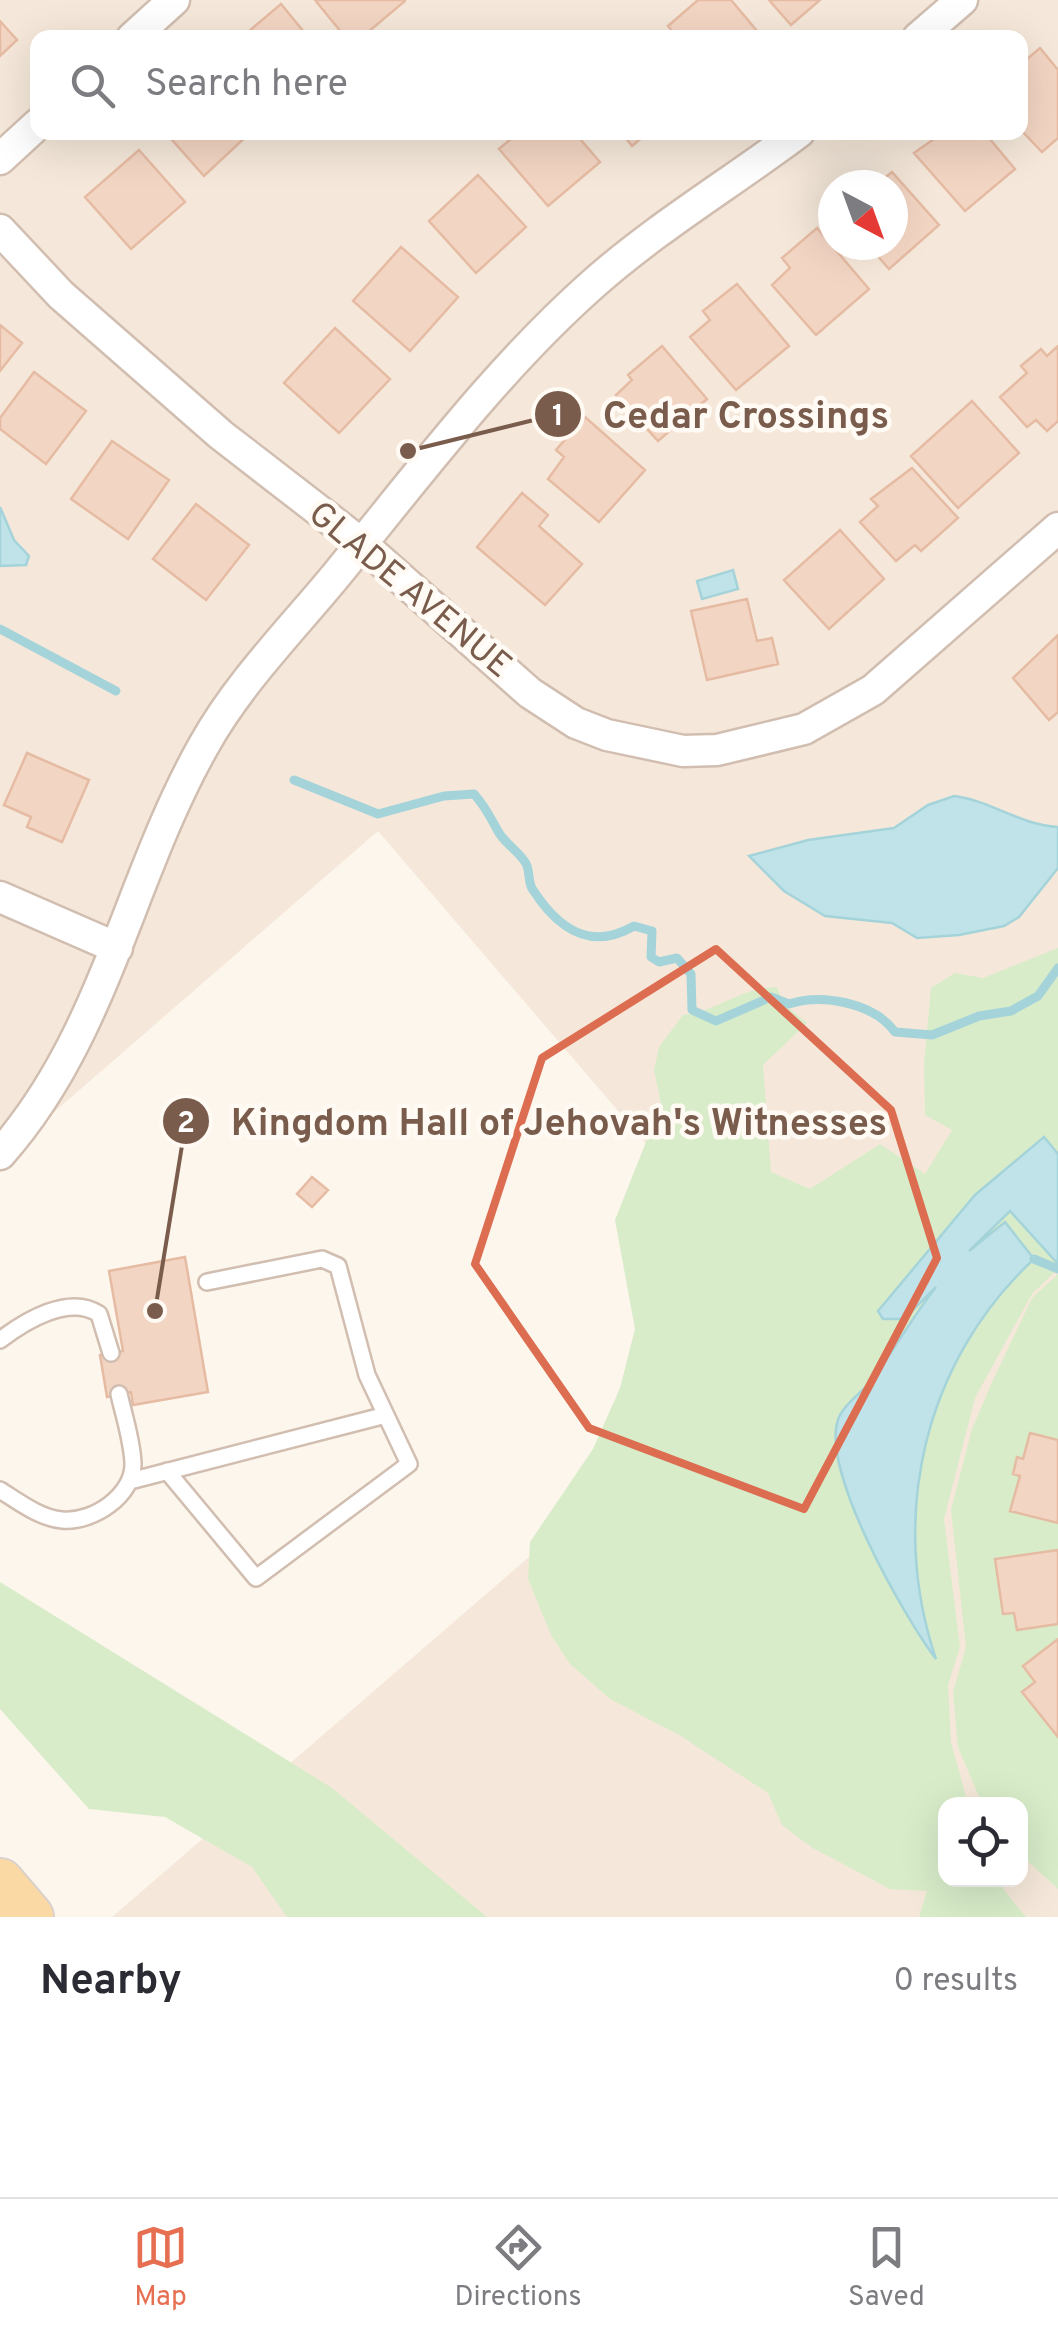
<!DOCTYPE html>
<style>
:root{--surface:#fff;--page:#f2f2f3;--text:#2b2b33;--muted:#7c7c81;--line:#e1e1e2;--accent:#e76f51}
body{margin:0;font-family:Overpass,sans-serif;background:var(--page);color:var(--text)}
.controls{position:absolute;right:30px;bottom:30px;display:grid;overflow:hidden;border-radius:20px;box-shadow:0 10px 40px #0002}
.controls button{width:90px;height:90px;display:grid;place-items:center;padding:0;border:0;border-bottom:2px solid var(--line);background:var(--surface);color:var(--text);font:50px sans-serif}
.compass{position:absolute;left:818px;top:170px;width:90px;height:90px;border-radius:50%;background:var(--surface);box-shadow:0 10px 40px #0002;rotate:139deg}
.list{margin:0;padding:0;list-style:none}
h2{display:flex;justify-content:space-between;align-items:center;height:130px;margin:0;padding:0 40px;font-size:42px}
h2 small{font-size:32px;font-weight:400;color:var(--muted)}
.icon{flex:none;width:55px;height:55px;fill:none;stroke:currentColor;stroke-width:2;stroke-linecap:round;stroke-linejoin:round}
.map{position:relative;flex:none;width:1058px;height:1917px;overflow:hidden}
.search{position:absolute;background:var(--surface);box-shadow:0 10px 40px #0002;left:30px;right:30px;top:30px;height:110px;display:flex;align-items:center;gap:25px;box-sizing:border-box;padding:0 35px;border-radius:20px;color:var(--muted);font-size:38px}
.sheet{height:280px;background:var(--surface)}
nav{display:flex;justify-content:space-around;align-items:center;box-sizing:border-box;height:140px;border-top:2px solid var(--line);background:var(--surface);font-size:28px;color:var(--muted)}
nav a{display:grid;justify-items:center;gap:5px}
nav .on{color:var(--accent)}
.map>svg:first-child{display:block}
</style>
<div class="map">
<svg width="1058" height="1917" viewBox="0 0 1058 1917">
<rect width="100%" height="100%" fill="#fdf6ec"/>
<!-- residential -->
<path fill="#f5e8da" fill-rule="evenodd" d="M0,0H1058V1917H112L800,1323L378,831L0,1159ZM38,38H1020V132H38ZM833,185H893V245H833ZM946,1804H1020V1880H946Z"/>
<!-- green -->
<path fill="#d8ecc9" d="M1058,948V1269L1032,1294L975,1398L944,1519L960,1647L948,1685L951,1742L968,1804H946V1880H996L1026,1917H919L927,1891L890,1889L811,1847L782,1825L768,1793L679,1735L610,1699L570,1664L551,1635L528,1579L530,1542L593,1449L620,1388L635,1329L615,1220L661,1104L654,1070L659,1047L683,1015C721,1010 738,988 777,987L783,1003L807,1023L763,1065L771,1172L810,1189L880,1144L925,1174L952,1130L925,1115L924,1063L931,988L955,973L983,978Z
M1058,1274V1889L1021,1855L1020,1804H982L958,1747L953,1692L966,1647L951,1510L972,1429L993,1380L1032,1298Z
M0,1582L332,1788L487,1917H287L252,1867L165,1817L89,1809L0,1709Z"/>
<!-- water -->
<path fill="#bfe3e8" stroke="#a5d3da" stroke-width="2.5" d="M0,507L14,540L29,556L26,565L0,566Z
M733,570L738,589L702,599L697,581Z
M954,796C992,801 1020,825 1058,827V868L1019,917L1004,926L959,935L917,938L892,923L825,916L784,891L749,856L808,840L894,828L928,805Z
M1044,1137L1058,1154V1264L1010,1211L969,1251L1005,1222L1034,1259C924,1361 888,1517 936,1659C905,1618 815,1463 840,1415C848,1400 866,1390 876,1375C896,1346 914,1315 936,1287L904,1319H883L878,1311L975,1195Z"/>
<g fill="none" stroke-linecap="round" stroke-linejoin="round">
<!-- stream -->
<path stroke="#a5d3da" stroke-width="9" d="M0,629L116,691
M294,780L378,814L444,796L474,794C486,807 491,819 499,833C506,844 518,851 525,862C531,870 527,882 533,890C559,930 591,951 634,926L652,931L651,957L659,962L677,958L691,974L692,1010L716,1021L771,997L789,1004C822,993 874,1003 895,1032L932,1035L979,1016L1011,1011L1038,996L1058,968
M1034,1259L1058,1269"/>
</g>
<!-- building -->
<path fill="#f3d5c3" stroke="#e6bba3" stroke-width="2.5" d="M315,0H404L405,1L361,38H346Z
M698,0H731L763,38H678L668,26Z
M769,0H820L791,25Z
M281,4L309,38H241Z
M0,21L17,40L0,56Z
M1040,48L1058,70V138L1042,152L1020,129V65Z
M165,132H251L204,176Z
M519,132H574L600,162L548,206L499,149Z
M621,132H649L632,146Z
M944,132H984L1015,169L965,211L914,153Z
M139,150L185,202L131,249L85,197Z
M892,172L939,225L889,269L868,245H893V185H876Z
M478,175L526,227L476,273L429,221Z
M817,228L869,289L816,335L772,285L790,268L782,258Z
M401,247L458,297L410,351L353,301Z
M737,284L789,346L736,390L690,337L710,320L703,311Z
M0,325L22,343L0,371Z
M335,328L390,379L339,433L284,383Z
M662,346L707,399L658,441L616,395L632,380L628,375Z
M1058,346V421L1047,431L1036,420L1027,427L1000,397L1027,373L1021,366L1041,349L1047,356Z
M34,372L86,411L46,464L0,429V418Z
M972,401L1019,453L958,508L911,456Z
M585,417L645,470L599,522L548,479L564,457L556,450Z
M112,441L169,480L128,539L71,499Z
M912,468L958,518L921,551L915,545L896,561L860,522L878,506L871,499Z
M522,493L548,515L539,526L582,564L545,605L477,547Z
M196,504L249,545L206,600L153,559Z
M840,530L884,579L829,629L784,580Z
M747,599L757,641L772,638L778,664L707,680L691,611Z
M1058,635V712L1049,720L1013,678Z
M27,753L89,780L62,842L27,827L31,817L4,805Z
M312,1177L328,1190L312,1207L297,1194Z
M185,1257L208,1392L133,1405L131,1392L107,1397L100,1355L123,1351L109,1271Z
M1030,1433L1058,1440V1523L1010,1511L1020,1476L1013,1474L1017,1457L1023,1459Z
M1058,1550V1624L1017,1630L1014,1613L1003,1614L995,1559Z
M1058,1639V1737L1022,1692L1035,1682L1023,1666Z"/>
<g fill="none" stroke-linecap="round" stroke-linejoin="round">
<defs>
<path id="service" d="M0,1340C25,1321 69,1294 99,1314L111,1353
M167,1471L256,1578L409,1464L367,1375L338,1266L322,1259L207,1282
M130,1481L386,1415
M0,1490C19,1502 40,1518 62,1520C93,1523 134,1495 133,1463C132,1440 124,1416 119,1394"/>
<path id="minor" d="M132,38L174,0
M918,38L962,0
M0,159L38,124
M0,230L61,295L221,435L362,544L530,693L576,723L607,735L683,751L717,750L804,729L873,690L1058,528
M0,897L117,948
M0,1154C105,1036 128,879 204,745C239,682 293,628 338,573C419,474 497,369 593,284C656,228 731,183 799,132"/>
<path id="primary" d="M0,1883L29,1917"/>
</defs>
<!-- service casing -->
<use href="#service" stroke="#d1beb0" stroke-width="20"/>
<!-- minor casing -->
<use href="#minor" stroke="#d1beb0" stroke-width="35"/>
<!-- primary casing -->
<use href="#primary" stroke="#dad1cd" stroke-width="52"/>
<!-- service -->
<use href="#service" stroke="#fff" stroke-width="15"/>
<!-- minor -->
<use href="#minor" stroke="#fff" stroke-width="30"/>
<!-- primary -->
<use href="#primary" stroke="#fbd9a5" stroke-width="48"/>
</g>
<!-- marked area -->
<path fill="none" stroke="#dc6d51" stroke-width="8" stroke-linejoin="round" d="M716,949L891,1110L937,1258L804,1509L589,1428L475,1264L542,1058Z"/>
<g text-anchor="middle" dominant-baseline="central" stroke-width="9" stroke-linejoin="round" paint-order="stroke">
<!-- street labels -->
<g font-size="35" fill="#7a5c4d" stroke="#fffaf3">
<text transform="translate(409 591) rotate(40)">GLADE AVENUE</text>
</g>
</g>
<!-- callouts -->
<path fill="none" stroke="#7a5c4d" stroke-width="4" d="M408 451L558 414M155 1311L186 1121"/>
<g fill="#7a5c4d" stroke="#fffaf3" stroke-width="4">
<circle cx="408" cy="451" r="10"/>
<circle cx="155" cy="1311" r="10"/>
<circle cx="558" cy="414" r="25"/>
<circle cx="186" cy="1121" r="25"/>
</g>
<g font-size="30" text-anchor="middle" font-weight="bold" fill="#fff">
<text x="558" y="425">1</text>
<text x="186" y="1132">2</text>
</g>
<g font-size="38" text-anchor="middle" font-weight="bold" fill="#7a5c4d" stroke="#fffaf3" stroke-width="9" stroke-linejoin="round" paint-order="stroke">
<text x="746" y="428">Cedar Crossings</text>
<text x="559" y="1135">Kingdom Hall of Jehovah's Witnesses</text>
</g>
</svg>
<div class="controls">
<button><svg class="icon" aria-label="locate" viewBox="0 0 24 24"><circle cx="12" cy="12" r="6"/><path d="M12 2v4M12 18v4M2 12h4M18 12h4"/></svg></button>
</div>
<svg class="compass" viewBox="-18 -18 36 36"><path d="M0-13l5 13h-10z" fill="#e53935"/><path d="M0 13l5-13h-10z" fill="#7c7c81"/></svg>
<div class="search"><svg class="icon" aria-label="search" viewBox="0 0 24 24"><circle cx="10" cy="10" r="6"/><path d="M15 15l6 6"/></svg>Search here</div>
</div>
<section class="sheet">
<h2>Nearby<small>0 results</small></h2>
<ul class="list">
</ul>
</section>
<nav>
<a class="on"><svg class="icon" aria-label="map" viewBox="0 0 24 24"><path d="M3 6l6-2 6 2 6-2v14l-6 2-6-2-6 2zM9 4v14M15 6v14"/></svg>Map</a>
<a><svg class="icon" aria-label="directions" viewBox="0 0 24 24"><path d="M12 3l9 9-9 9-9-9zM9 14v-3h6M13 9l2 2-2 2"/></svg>Directions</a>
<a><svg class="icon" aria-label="saved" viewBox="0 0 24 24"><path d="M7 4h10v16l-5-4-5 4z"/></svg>Saved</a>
</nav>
